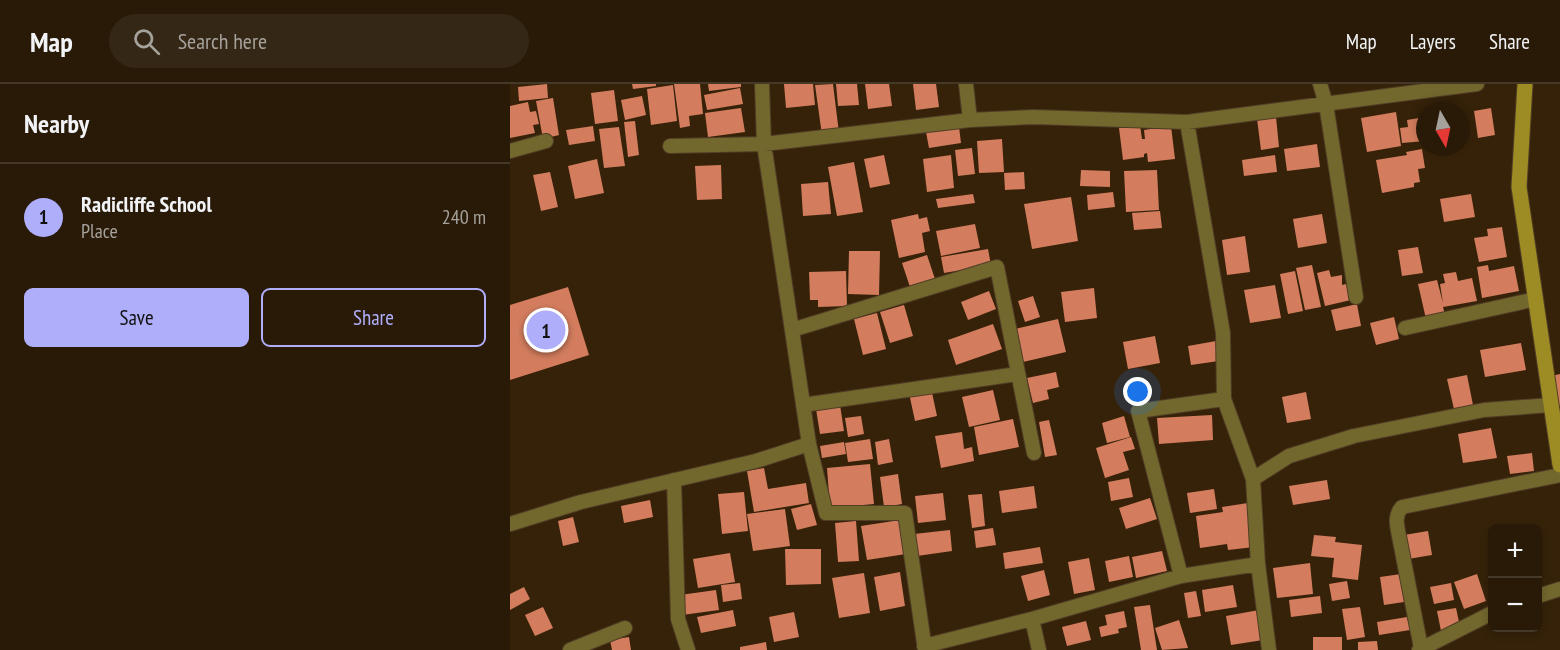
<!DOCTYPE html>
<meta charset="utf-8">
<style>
:root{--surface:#281a07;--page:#342715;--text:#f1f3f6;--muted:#a5a19b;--line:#443828;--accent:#afaefa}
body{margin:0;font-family:"PT Sans Narrow",sans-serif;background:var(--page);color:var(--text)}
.controls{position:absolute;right:18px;bottom:18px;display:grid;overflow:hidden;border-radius:9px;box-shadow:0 3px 9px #0003}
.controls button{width:54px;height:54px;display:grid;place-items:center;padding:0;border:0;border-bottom:2px solid var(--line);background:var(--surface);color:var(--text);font:30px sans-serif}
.compass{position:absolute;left:906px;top:18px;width:54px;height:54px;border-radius:50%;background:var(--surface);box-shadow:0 3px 9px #0003;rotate:171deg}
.you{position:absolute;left:628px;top:308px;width:21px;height:21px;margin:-15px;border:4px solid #fff;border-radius:50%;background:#1a73e8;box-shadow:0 0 0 9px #1a73e833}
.badge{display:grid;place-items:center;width:39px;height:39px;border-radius:50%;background:var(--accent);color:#111;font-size:20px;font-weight:700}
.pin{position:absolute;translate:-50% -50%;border:3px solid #fff;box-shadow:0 2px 6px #0006}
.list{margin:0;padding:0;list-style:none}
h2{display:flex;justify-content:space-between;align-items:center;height:78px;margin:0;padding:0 24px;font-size:26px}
h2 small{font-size:20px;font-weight:400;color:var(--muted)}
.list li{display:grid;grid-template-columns:39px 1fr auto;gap:18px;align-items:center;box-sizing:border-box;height:108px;padding:0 24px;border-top:2px solid var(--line)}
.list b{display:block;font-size:22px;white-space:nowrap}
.list p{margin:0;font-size:20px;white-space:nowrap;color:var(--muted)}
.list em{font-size:20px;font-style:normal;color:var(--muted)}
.actions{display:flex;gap:12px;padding:18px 24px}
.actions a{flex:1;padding:14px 0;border:2px solid var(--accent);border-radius:9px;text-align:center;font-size:21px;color:var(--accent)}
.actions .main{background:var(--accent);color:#111}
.icon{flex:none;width:33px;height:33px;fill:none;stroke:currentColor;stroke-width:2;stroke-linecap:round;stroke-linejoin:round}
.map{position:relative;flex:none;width:1050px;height:566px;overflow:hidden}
header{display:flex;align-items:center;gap:36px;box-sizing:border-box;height:84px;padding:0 30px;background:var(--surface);border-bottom:2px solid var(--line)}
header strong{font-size:28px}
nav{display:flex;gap:33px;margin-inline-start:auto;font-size:21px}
.search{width:420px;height:54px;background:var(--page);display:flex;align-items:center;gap:15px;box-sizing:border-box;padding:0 21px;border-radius:33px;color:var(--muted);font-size:22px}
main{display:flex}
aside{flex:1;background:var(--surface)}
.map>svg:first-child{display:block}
</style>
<header>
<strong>Map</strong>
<div class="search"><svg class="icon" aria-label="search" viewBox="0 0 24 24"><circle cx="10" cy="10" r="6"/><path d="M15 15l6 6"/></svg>Search here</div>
<nav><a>Map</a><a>Layers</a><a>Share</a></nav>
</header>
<main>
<aside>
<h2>Nearby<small></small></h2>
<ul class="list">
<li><span class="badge">1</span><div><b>Radicliffe School</b><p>Place</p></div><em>240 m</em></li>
</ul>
<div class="actions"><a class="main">Save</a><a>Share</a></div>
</aside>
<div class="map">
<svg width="1050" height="566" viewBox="0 0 1050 566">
<rect width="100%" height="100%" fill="#362209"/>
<!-- building -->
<path fill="#d37d5e" d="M37,0L38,14L9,17L8,3Z
M122,0H146V2L123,5Z
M164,0H190L193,30L179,32L180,42L170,44Z
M198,0H231V3L199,7Z
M274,0H303L305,21L276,24Z
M323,0L329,49L312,51L305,1Z
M326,0H347L349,21L328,22Z
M355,0H379L382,22L358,25Z
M403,0H426L429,23L406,26Z
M163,1L167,37L141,41L137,5Z
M230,4L233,20L197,26L194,11Z
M104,6L108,37L85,40L81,9Z
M132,12L136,31L115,36L111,16Z
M43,14L49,51L33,55L26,17Z
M18,18L20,28L26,27L29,40L23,41L25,49L0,54V22Z
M231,24L235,48L198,53L195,29Z
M981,24L985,51L968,54L964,27Z
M886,28L891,62L857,68L851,34Z
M766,33L769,63L751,66L747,35Z
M915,33V57L892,59L890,44L898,43L897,36Z
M125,37L129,71L118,73L114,38Z
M630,41L632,55H635L634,46L661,42L665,75L638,78L637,69L634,70V73L613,76L609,44Z
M83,42L85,57L59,61L56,46Z
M109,43L115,82L94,84L89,45Z
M449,43L451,59L419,64L416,48Z
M492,55L494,88L469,89L467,57Z
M807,60L810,83L777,87L774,65Z
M462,64L465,90L448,92L445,66Z
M912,65L915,84L908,85L910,98L904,99V103L872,109L866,76L897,71L896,68Z
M374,71L380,100L360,104L354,75Z
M441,71L444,104L417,108L413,75Z
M765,71L767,88L734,92L732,76Z
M87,75L94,109L65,115L58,82Z
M344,78L353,128L327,132L318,83Z
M211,81L212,115L187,116L185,82Z
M571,86L600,87V103L570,102Z
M647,86L649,126L616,128L614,87Z
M40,88L48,123L31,127L23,91Z
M514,88L515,105L495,106L494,89Z
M318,98L321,130L293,132L291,100Z
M603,108L605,123L578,126L577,111Z
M463,110L465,119L428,124L426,115Z
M961,110L965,133L934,138L930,115Z
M561,113L568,157L522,165L514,120Z
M650,127L652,144L624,146L622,129Z
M408,130L409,135L417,133L420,147L412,149L415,168L389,174L381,136Z
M812,130L817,159L788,164L783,135Z
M465,140L470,164L431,172L426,147Z
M992,143L997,173L969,178L964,154L978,152L977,145Z
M735,152L740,188L717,191L712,156Z
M908,163L913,189L892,192L888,166Z
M478,165L481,181L434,189L431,173Z
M339,167H370L369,211L338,210Z
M417,171L425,195L400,203L392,179Z
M802,181L811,223L795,226L786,184Z
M978,181L979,187L1004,182L1009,207L972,214L967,183Z
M819,186L821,193L832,191V201L836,200L841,216L815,222L807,189Z
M336,187L337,222L308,223V216H300L299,188Z
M785,187L793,227L778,230L770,190Z
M946,188L948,197L962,194L967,217L933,223L935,231L916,235L908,200L927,196L933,219L930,200L935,199L933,190Z
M765,201L771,234L740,239L734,206Z
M58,203L79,271L0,296V221Z
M584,204L587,234L555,238L551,208Z
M479,207L486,225L458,236L451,218Z
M523,212L530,233L515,238L508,217Z
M847,220L851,242L826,247L821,226Z
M394,221L403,252L380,259L370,228Z
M367,229L376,265L353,271L344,235Z
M884,233L889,255L866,261L860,239Z
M548,235L556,268L513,278L505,245Z
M483,240L492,265L446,281L438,256Z
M645,252L650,279L618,285L613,258Z
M706,257L709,277L681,281L678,262Z
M1011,259L1016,286L975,293L970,266Z
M546,288L549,303L537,306L539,315L523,319L517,294Z
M1050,290V322H1046L1041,292Z
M957,291L963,321L944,325L937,295Z
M421,304L427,332L405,337L399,309Z
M483,306L490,336L459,343L452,313Z
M796,308L801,335L777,339L772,313Z
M330,321L334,347L310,350L306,325Z
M702,331L703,356L649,360L647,334Z
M351,332L354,350L338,353L335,334Z
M614,332L620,353L597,359L592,339Z
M503,335L509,363L469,371L464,343Z
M539,336L547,371L535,373L529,338Z
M981,344L987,374L953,379L948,350Z
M452,348L454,365L462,363L464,377L431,384L425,352Z
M621,353L625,365L613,368L619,386L595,394L586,364Z
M360,355L363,375L338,378L335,359Z
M379,355L383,378L368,381L365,358Z
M334,358L336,370L312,374L310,362Z
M1022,369L1024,387L1000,390L997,372Z
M360,380L364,420L320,424L317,384Z
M254,384L258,405L296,399L299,419L244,428L237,387Z
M388,390L392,420L374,423L370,393Z
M619,394L623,413L601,417L598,398Z
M817,396L820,415L783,421L779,402Z
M524,402L527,424L492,429L489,407Z
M704,405L707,425L680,429L677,409Z
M234,408L238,447L212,450L208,410Z
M433,409L436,436L408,439L405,412Z
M472,410L475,442L462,444L458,411Z
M640,414L647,435L616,445L609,424Z
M140,416L143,433L114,439L111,422Z
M738,419L744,463L718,466L716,453L717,460L690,464L686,432L713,428L712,423Z
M301,420L307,441L287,446L281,425Z
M275,425L280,462L243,467L237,430Z
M63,433L69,458L53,462L48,437Z
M390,436L396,470L357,476L351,442Z
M346,437L349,477L328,478L325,439Z
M483,444L486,461L466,464L464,447Z
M440,446L442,467L407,472L404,450Z
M918,447L922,471L898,475L894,451Z
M804,451L826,453L825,458L852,461L848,496L822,493L824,474L801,472Z
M530,463L533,479L495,485L493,469Z
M275,465H311V500L276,501Z
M652,467L657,487L626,494L622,473Z
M220,469L225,498L188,504L183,475Z
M619,472L623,493L599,498L595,477Z
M579,474L585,506L564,510L558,478Z
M800,479L803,510L767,514L763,484Z
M534,486L540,511L518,517L511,492Z
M390,488L395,522L370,527L364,493Z
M354,489L360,529L329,534L322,494Z
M891,490L894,518L874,521L870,493Z
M967,490L976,517L954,525L944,498Z
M837,497L840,514L822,517L819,500Z
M230,499L232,515L213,518L211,501Z
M941,499L944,516L924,520L920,503Z
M723,501L727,523L695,528L692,506Z
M14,503L20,515L0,526V510Z
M206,506L209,526L172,531L170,511Z
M686,507L691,532L678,534L674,509Z
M810,512L812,529L781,533L779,516Z
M640,521L647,566H631L624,523Z
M33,523L43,544L25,552L15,531Z
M850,523L855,553L837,556L832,525Z
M946,524L949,538H946V541L938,543V545L931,547L927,527Z
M223,526L226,542L191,549L187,533Z
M749,526L753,556L721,561L716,532Z
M614,527L617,543L608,545L609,549L591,553L589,543L597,541L595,531Z
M284,528L289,553L264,558L259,533Z
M897,533L900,546L869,551L867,538Z
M669,536L678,564L652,566L645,544Z
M576,537L581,556L557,562L552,543Z
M119,553L121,566H102L100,556Z
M803,553H832V566H803Z
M867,557L868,566H848V558Z
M256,558L257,566H230V563Z"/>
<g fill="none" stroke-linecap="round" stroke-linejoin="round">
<defs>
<path id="street" d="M252,0L254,60L299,360L316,429H395L415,566
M456,0L460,36
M810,0L816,20L846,213
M677,38L713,249L714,315L743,395L748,480L759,566
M160,62L254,60L460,36L524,33L677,38L967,0
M0,67L36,57
M895,244L1026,215
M282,246L487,183L524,369
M293,321L508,290
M743,395L779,372L844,352L974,326L1041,321
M164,396L168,535L178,566
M0,440L71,418L246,377L299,360
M671,492L628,327L714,315
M1028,512L1050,505
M522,535L529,566
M414,562L522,535L671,492L748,480
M911,564L889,452C887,441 884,432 892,423L1050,391
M60,566L115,544
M909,566L982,529"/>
<path id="secondary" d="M1015,0L1009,103L1050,381"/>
</defs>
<!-- street casing -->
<use href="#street" stroke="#503d25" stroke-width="16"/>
<!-- secondary casing -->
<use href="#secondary" stroke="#503d25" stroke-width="17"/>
<!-- street -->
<use href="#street" stroke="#72672d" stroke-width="14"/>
<!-- secondary -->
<use href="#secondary" stroke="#9d8b23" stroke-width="15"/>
</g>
</svg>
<div class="controls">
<button>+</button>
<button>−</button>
</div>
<svg class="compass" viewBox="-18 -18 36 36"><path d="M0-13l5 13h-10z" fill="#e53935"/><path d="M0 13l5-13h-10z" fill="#a5a19b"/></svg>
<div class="you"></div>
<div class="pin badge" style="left:36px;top:246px">1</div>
</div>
</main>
